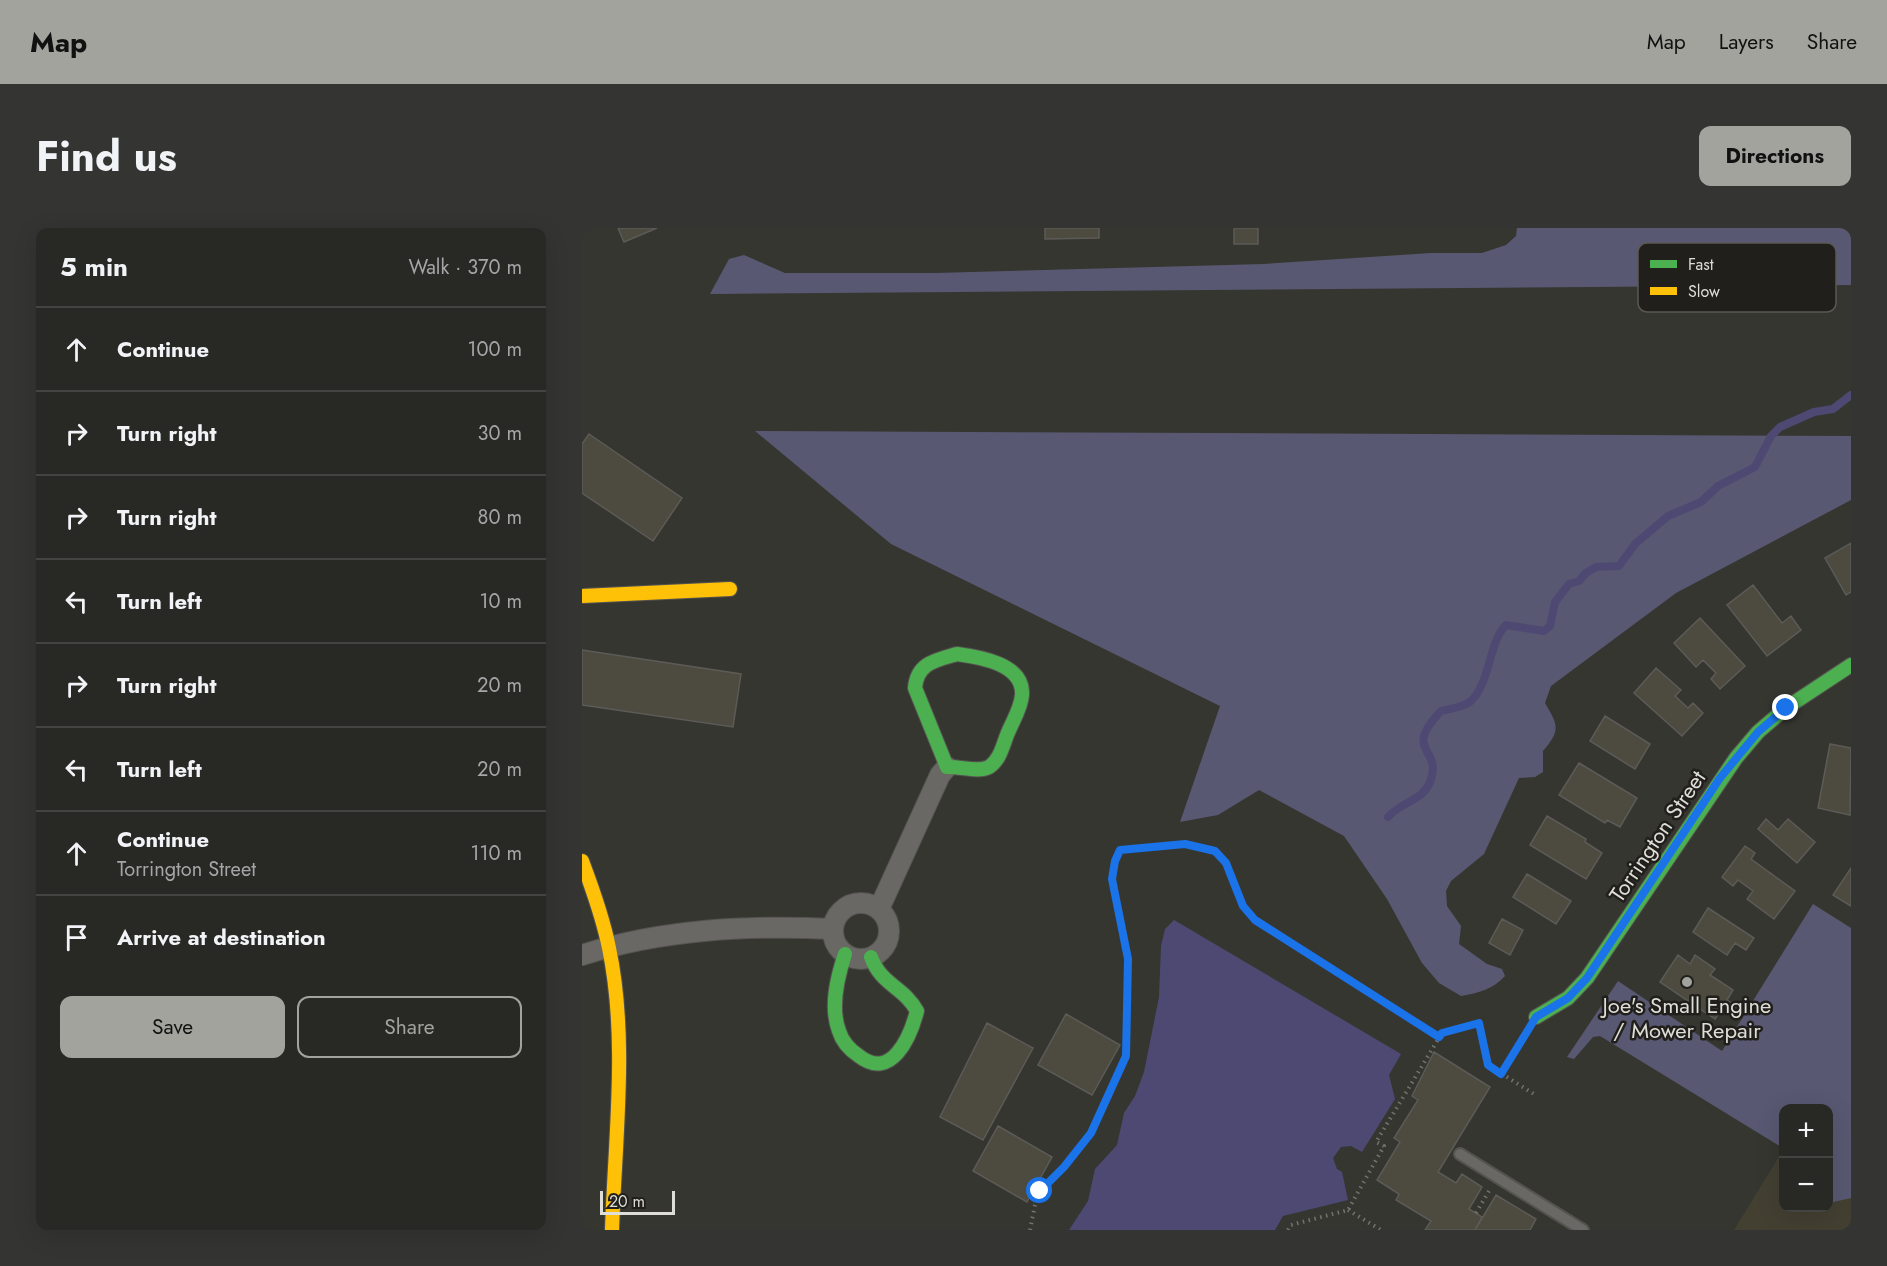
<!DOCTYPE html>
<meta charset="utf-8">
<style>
:root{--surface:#282825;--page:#343432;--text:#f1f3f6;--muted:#a5a6a7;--line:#444442;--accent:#a3a39d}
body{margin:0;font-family:Jost,sans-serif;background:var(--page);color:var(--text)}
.controls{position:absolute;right:18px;bottom:18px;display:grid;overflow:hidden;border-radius:12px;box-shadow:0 6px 24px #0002}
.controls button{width:54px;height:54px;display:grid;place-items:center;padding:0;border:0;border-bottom:2px solid var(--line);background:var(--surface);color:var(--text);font:30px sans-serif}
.scale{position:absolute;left:18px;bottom:15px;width:75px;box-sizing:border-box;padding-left:6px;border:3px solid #deddd7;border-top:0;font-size:16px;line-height:21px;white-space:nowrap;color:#deddd7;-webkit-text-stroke:4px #201f1b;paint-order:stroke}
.stop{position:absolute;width:18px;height:18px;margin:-14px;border:4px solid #1a73e8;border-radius:50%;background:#fff}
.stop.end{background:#1a73e8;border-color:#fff;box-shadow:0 2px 6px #0008}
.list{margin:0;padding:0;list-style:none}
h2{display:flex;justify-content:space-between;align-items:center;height:78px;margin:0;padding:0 24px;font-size:26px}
h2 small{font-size:20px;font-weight:400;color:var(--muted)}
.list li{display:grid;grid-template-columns:39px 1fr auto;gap:18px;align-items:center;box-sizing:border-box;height:84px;padding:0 24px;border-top:2px solid var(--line)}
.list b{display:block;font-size:22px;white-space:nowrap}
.list p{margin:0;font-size:20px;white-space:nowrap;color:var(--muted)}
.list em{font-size:20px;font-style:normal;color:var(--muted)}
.actions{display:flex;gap:12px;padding:18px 24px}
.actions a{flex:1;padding:14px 0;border:2px solid var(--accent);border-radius:12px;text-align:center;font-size:21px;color:var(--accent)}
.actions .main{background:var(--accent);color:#111}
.icon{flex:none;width:33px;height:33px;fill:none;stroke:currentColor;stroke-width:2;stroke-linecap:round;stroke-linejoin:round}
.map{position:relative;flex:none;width:1269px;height:1002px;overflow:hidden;border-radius:12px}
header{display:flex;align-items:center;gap:36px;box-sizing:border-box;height:84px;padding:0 30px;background:var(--accent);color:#111}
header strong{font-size:28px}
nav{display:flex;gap:33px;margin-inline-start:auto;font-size:21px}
.intro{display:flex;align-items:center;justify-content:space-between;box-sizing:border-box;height:144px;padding:0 36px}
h1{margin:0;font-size:42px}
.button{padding:15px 27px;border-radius:12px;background:var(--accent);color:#111;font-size:21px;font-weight:700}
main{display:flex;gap:36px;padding:0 36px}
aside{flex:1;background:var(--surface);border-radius:12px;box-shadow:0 6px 24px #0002}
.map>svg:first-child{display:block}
</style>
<header>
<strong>Map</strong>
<nav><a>Map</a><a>Layers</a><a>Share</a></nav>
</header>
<div class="intro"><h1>Find us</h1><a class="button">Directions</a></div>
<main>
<aside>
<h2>5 min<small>Walk · 370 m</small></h2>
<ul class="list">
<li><svg class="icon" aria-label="ahead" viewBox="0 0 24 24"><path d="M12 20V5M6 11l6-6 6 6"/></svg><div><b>Continue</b></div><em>100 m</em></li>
<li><svg class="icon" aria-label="right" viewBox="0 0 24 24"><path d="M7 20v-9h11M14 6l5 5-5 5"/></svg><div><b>Turn right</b></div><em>30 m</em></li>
<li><svg class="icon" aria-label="right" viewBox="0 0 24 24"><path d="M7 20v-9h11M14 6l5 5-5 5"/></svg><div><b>Turn right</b></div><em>80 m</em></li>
<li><svg class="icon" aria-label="left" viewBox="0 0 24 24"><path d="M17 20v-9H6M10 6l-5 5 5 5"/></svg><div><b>Turn left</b></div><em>10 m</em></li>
<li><svg class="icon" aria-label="right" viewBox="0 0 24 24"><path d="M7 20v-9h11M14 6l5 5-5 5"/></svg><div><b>Turn right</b></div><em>20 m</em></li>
<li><svg class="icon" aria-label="left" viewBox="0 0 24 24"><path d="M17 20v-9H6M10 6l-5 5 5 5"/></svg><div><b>Turn left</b></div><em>20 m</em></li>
<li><svg class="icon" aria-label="ahead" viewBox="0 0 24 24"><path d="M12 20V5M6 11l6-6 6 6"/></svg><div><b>Continue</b><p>Torrington Street</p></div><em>110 m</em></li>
<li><svg class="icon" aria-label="arrive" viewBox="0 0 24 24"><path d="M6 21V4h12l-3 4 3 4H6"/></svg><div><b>Arrive at destination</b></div></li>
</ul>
<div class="actions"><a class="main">Save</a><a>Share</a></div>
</aside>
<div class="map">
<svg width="1269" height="1002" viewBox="0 0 1269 1002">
<rect width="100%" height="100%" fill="#363631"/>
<!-- built -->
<path fill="#434032" d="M1247,905L1269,919V1002H1152L1201,922L1202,980H1246Z"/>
<!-- green -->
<path fill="#595872" d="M935,0H1269V57L128,66L147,31L162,27L203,45H353L682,36L849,25H900L924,17L934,8Z
M173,203L1269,208V272L1094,365L969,458L963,475C976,497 979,502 961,523V544L953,549L937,550L902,626L869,653L864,663L865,678L879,698L877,716L905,736L920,741L923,748C911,761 897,765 879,768L857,755L840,735L805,671L762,608L677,562L636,587L598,594L638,478L309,316Z
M1231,676L1269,700V970L1247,975L1246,880H1202L1201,920L1018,808L1011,809L992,831L985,829L1036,753L1140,823Z"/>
<!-- water -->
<path fill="#4d4972" d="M592,692L819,826L807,847L813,871L780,924L769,918L759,919L751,930L755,941L760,944L766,972L701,988L693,1002H487L506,973L513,941L535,917L542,885L553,868L562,844L577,769L579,718L583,701Z"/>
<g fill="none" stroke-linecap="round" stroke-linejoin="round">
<!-- stream -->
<path stroke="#4d4972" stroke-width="8" d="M806,589C818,574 841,573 848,554C862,519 819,525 859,483C869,480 881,480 889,473C909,453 907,413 924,397L962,403L968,398L973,374L987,356L997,353L1004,345L1014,339L1037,338L1053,316L1086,288L1119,274L1136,258L1173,239L1189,208L1198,199L1232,184L1251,181L1269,167"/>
</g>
<!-- building -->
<path fill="#4d4a3f" stroke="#5c5b57" stroke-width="1.5" d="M36,0H75L42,14Z
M463,0H517V10L463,11Z
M652,0H676V16H652Z
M7,206L100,270L71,313L0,265V216Z
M1269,315V364L1264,367L1243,330Z
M1171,357L1200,395L1209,388L1219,402L1185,428L1145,377Z
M1118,390L1163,438L1138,461L1129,451L1134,445L1121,432L1114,439L1092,415Z
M0,422L159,446L151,499L0,477Z
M1074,440L1099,462L1093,468L1106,480L1111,475L1121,485L1100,508L1052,465Z
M1023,488L1068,516L1053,541L1008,513Z
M1248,516L1269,520L1268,587L1236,580Z
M997,535L1055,570L1038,599L1025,592L1023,595L977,567Z
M965,588L1004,611L1003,614L1020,625L1004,651L948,617Z
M1184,591L1196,602L1206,591L1233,614L1215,635L1176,601Z
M1163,618L1173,625L1169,631L1213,663L1192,691L1165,671L1171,663L1156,652L1151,658L1140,649Z
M1269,640V678L1251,667Z
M945,646L989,673L974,696L931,669Z
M1126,680L1172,710L1164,722L1153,715L1145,727L1111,704Z
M920,691L941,702L928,727L907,715Z
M1096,727L1108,736L1113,727L1133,741L1128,747L1151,762L1145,772L1154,778L1148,788L1139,782L1133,791L1078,754Z
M484,786L538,817L510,867L456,837Z
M405,795L451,820L401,912L358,889Z
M852,824L908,859L856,944L874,955L880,946L900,959L887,981L900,989L893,1002H843L849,993L814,972L817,966L795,952L818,914L812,910L836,872L830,868Z
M416,898L470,929L445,974L391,943Z
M914,967L954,991L948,1002H893Z"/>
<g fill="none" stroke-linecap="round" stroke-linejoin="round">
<defs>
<path id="lane" d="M878,926L1001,1002"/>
<path id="street" d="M251 703a28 28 0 1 1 56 0a28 28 0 1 1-56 0Z
M297,681L358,547L365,539
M0,727C81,701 167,697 251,701"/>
<path id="fast" d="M375,426C398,429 442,436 440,467C439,481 430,494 425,507C421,517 418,532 407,539C395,545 378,538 365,539L333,460C335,435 354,432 375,426Z
M263,726C255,750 248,779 257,803C260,813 268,822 277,828C309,853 328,810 335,783C322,759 299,757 289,729
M954,789L986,770L1005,750L1154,530L1176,504L1204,480L1269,437"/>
<path id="slow" d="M0,368L148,361
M0,633C11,662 21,690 27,720C46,811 33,909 30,1002"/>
</defs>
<!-- lane casing -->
<use href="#lane" stroke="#54534f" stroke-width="14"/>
<!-- street casing -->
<use href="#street" stroke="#54534f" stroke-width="22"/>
<!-- fast casing -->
<use href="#fast" stroke="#54534f" stroke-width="16"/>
<!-- slow casing -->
<use href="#slow" stroke="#54534f" stroke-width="16"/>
<!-- path -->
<path stroke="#72726f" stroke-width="4" stroke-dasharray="1.5 4.5" stroke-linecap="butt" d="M919,846L941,810
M766,982L799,1002
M894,985L907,963
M448,1002L454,972L458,963L482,939L509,905L545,828L546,731L530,651L533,633L538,622L603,616L633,623L644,635L661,678L673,692L857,809
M706,1002L709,997L766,982L802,918L794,914L860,805L897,795L906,837L955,868"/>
<!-- lane -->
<use href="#lane" stroke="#696865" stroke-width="10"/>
<!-- street -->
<use href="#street" stroke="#696865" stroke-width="20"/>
<!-- fast -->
<use href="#fast" stroke="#4caf50" stroke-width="14"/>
<!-- slow -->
<use href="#slow" stroke="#ffc107" stroke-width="14"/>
</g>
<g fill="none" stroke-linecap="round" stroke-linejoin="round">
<!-- route -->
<path stroke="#1a73e8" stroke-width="8" d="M458,963L482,939L509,905L544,828L546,731L530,651L533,633L538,622L603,616L633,623L644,635L661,678L673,692L857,809L860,805L897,795L906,837L919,846L954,789L986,770L1005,750L1138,550L1176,504L1204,480"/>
</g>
<!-- markers -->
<circle fill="#a3a39d" stroke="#201f1b" stroke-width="2" cx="1105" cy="754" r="6"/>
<g text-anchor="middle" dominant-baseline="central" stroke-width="5" stroke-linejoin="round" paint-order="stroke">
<!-- street labels -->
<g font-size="22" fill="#deddd7" stroke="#201f1b">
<text transform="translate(1075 608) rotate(-56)">Torrington Street</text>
</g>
<!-- poi labels -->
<g font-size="22" fill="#deddd7" stroke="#201f1b">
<text x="1105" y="777">Joe's Small Engine<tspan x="1105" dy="25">/ Mower Repair</tspan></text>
</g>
</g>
<!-- legend -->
<rect x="1056" y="15" width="198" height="69" rx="9" fill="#201f1b" stroke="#595853" stroke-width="1.5"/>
<rect x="1068" y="32" width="27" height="8" fill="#4caf50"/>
<rect x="1068" y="59" width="27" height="8" fill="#ffc107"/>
<g font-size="16" fill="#deddd7">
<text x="1106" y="42">Fast</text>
<text x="1106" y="69">Slow</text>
</g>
</svg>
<div class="controls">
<button>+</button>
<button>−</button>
</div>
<div class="scale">20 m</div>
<div class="stop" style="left:458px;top:963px"></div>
<div class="stop end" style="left:1204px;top:480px"></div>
</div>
</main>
